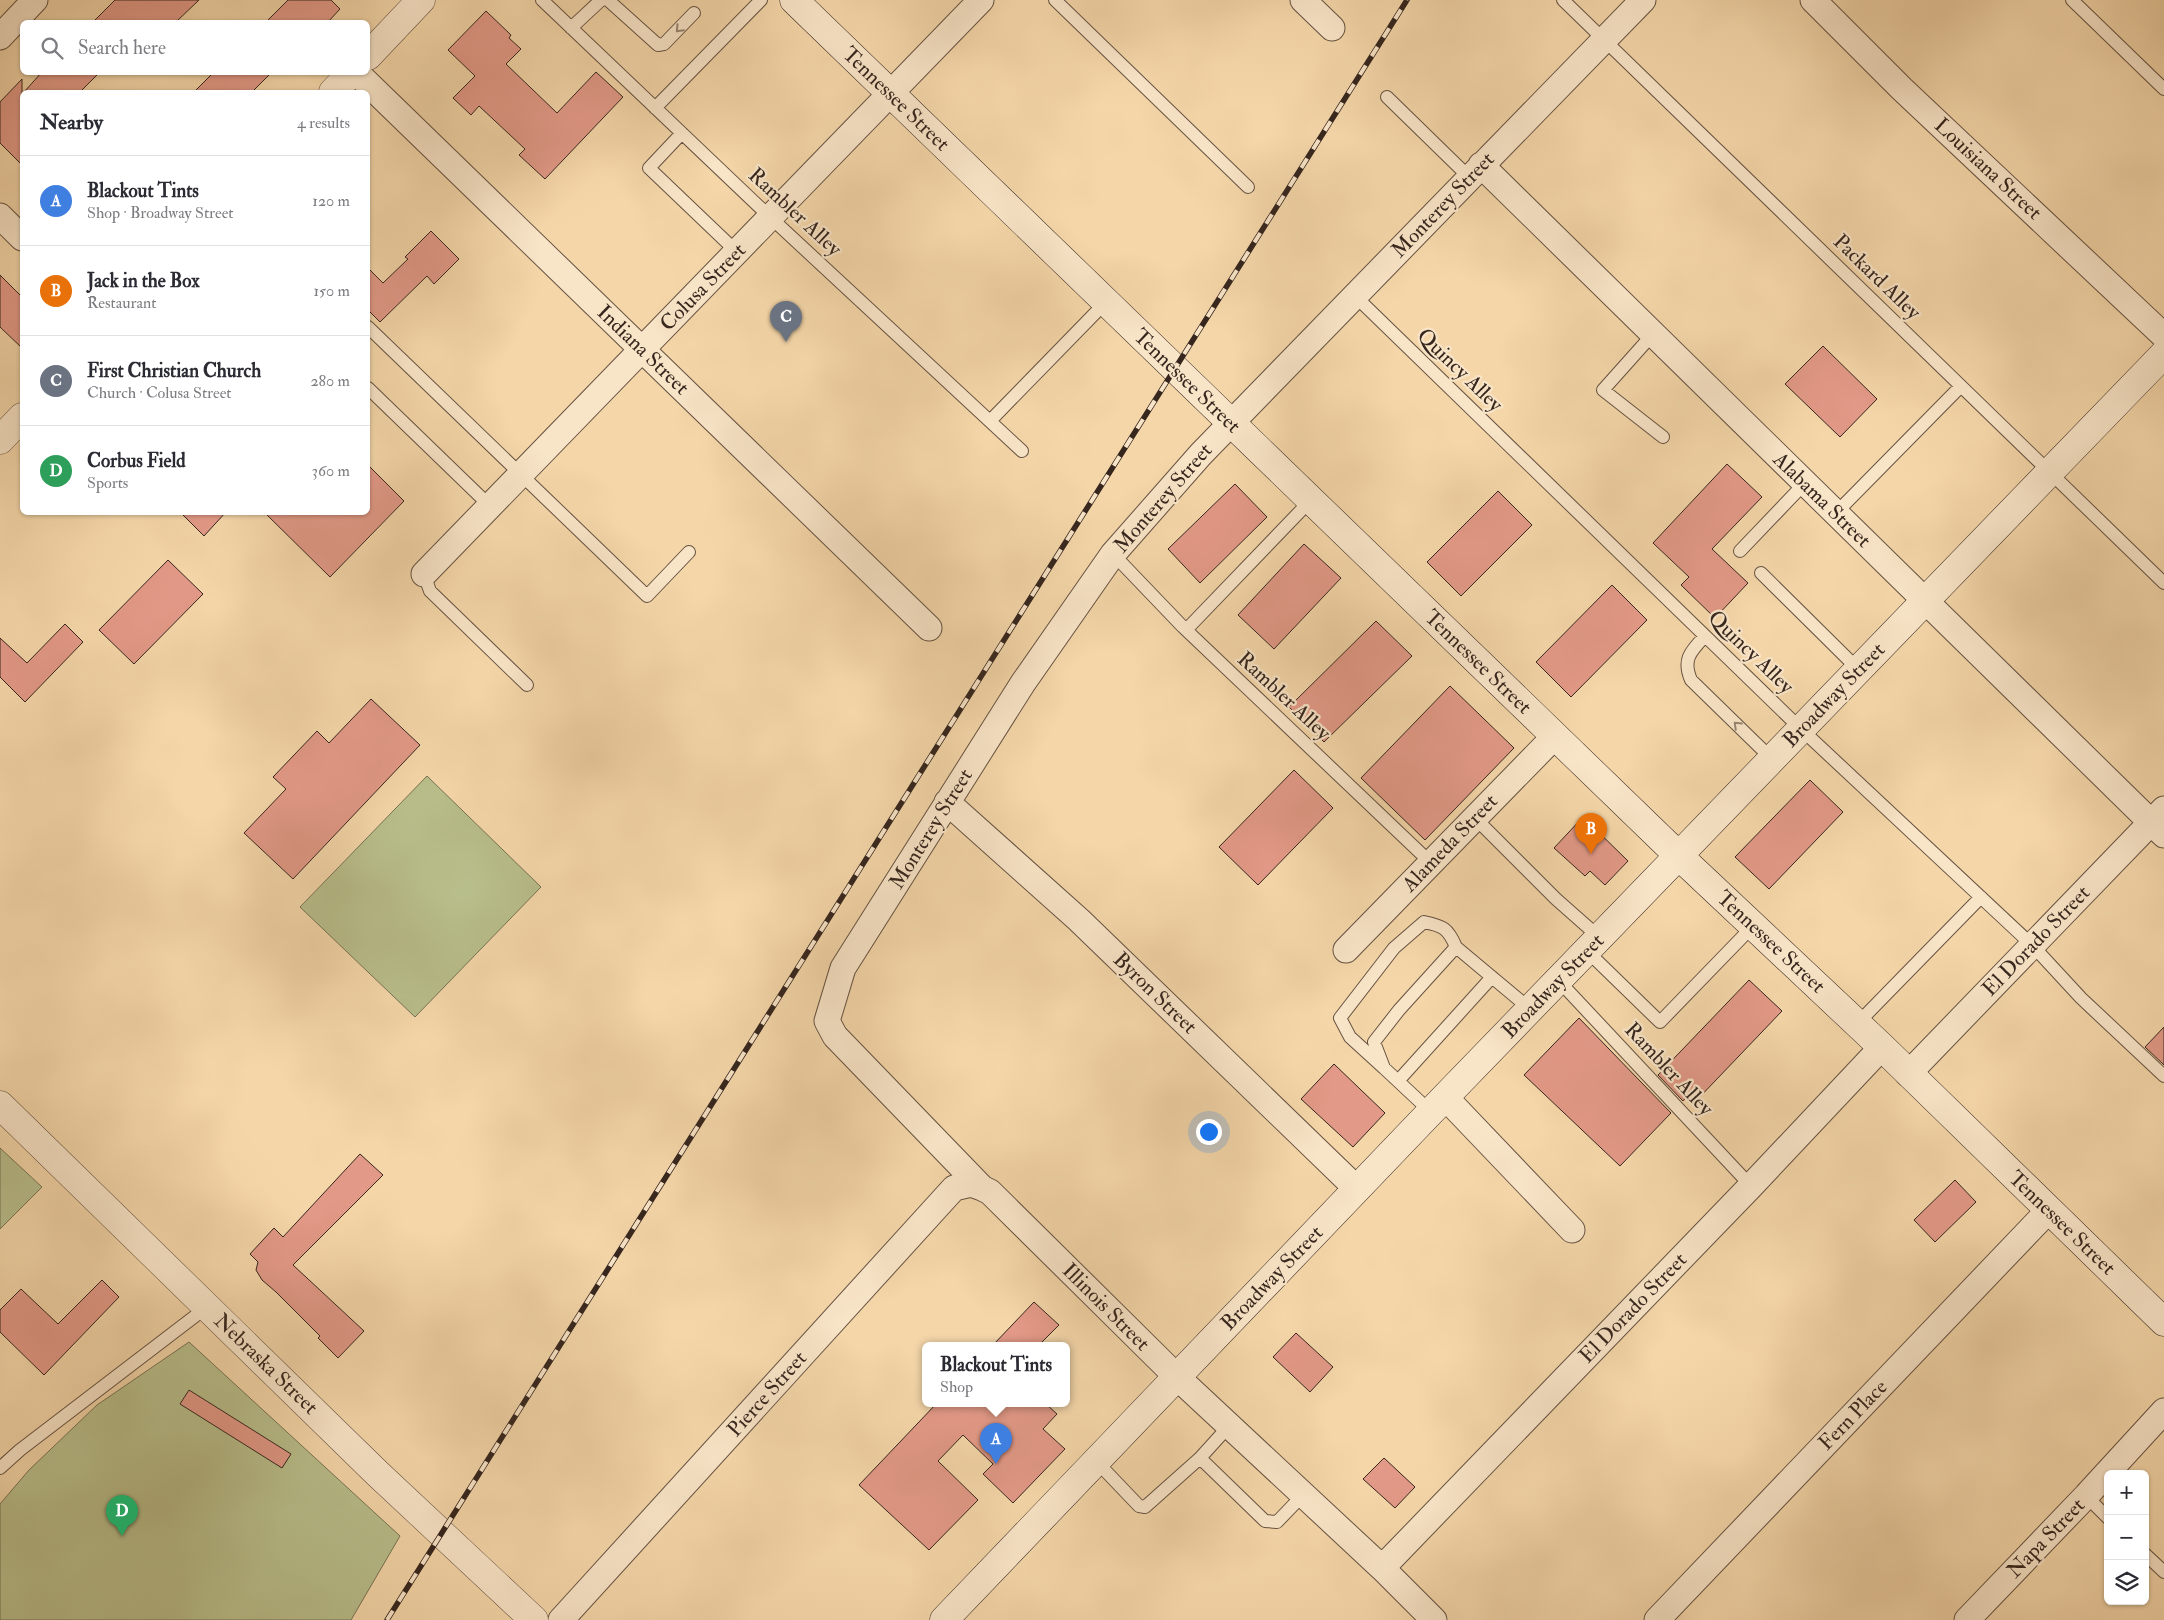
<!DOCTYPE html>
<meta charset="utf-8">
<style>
:root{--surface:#fff;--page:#f2f2f3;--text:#2b2b33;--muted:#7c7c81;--line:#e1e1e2;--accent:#8f2418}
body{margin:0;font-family:"IM FELL Double Pica",serif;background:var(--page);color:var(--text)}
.controls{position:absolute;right:15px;bottom:15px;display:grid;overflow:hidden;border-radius:8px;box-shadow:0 1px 4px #0004}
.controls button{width:45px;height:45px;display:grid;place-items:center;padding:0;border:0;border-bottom:1px solid var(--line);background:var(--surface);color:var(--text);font:25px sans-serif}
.you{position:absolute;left:1208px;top:1131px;width:18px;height:18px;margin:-12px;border:4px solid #fff;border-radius:50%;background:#1a73e8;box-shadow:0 0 0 8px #1a73e833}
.badge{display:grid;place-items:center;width:32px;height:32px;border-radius:50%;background:var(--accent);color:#fff;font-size:16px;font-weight:700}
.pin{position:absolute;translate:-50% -41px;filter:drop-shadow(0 1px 2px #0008)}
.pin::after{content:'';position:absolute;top:26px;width:18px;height:15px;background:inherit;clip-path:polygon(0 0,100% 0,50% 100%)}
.popup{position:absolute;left:922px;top:1342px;width:148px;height:65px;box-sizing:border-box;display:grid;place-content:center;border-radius:8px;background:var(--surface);filter:drop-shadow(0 1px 4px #0005);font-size:16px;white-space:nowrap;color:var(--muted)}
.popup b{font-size:19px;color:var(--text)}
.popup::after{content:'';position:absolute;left:50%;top:100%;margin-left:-10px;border:10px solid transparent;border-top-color:var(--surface)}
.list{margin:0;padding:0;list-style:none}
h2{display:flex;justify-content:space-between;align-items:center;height:65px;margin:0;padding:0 20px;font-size:21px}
h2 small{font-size:16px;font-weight:400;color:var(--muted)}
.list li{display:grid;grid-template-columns:32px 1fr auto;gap:15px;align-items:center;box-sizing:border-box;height:90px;padding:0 20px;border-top:1px solid var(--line)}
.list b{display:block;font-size:19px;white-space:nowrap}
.list p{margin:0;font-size:16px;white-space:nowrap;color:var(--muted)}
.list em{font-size:16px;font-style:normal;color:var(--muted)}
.icon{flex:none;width:28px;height:28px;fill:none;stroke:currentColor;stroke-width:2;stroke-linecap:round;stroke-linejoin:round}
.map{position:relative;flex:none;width:2164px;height:1620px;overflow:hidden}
.search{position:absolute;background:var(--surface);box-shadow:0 1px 4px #0004;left:20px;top:20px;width:350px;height:55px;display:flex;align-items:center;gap:12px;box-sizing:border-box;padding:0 18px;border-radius:8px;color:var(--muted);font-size:19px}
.panel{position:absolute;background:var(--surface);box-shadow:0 1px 4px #0004;left:20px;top:90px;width:350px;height:425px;border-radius:8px}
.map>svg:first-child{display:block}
</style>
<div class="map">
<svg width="2164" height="1620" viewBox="0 0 2164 1620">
<rect width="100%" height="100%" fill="#f4d6a9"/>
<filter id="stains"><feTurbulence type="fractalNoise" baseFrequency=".004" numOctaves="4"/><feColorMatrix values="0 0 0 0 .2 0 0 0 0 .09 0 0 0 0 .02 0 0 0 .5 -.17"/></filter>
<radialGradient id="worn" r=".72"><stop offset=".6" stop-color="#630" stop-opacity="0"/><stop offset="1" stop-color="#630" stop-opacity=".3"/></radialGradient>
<!-- green -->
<path fill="#b8be8b" stroke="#777254" d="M427,776L541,887L415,1017L300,907Z
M0,1148L42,1187L0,1229Z
M189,1342L400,1536L351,1620H0V1504L29,1470L97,1405Z"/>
<!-- building -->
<path fill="#e29987" stroke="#36261e" d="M115,0H199L176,22H93Z
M288,0H331L340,9L328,22H266Z
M486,11L511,35L509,38L521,49L506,64L557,113L596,72L623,97L545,179L519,155L525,149L479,106L471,115L453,98L475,76L448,50Z
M42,72H100L80,92H24Z
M214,72H272L252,92H194Z
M22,79V165L0,143V102Z
M431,231L459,259L434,284L427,276L380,322L368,310V268L383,283L408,259L405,257Z
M0,275L22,297V348L0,327Z
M1823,346L1877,399L1840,437L1785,384Z
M1727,464L1762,497L1712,549L1748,583L1715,618L1681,585L1689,577L1653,543Z
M368,465L404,501L330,577L264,512H368Z
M1235,484L1267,517L1200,583L1168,549Z
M1498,491L1532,525L1461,596L1427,562Z
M180,512H226L204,536Z
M1304,544L1341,578L1274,649L1238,615Z
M168,560L203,594L134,664L99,630Z
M1612,585L1647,620L1571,697L1536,662Z
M1376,621L1412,656L1324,742L1289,707Z
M65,624L83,642L25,702L0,677V638L27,663Z
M1450,686L1514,748L1425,840L1361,778Z
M371,699L420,745L293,879L244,833L286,789L273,777L317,731L329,743Z
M1294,770L1333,808L1258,885L1219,847Z
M1810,780L1843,812L1769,889L1735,857Z
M1583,817L1628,861L1605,885L1590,871L1585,876L1554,848Z
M1749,980L1782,1011L1695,1102L1688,1095L1683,1101L1658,1075Z
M1579,1018L1671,1113L1620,1166L1524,1075Z
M2164,1027V1065L2145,1047Z
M1334,1064L1385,1113L1353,1147L1301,1099Z
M360,1154L383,1175L293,1265L364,1331L338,1358L318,1338L320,1336L276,1292L262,1280L256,1270L258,1262L250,1254L274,1228L283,1237Z
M1955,1180L1976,1202L1935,1242L1914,1220Z
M102,1280L119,1297L44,1375L0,1332V1310L21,1289L58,1324Z
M1034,1302L1059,1325L1039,1345H993Z
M1296,1333L1333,1367L1310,1392L1273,1357Z
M189,1390L291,1454L282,1468L180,1404Z
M937,1403H1045L1057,1414L1043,1429L1065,1449L1013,1503L983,1474L993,1464L963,1435L938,1461L978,1500L929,1550L859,1485Z
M1384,1458L1415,1487L1395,1508L1363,1479Z"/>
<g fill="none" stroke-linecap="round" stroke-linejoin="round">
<defs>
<path id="service" d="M542,0L770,217L1022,451
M608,0L658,45L664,44L694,13
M1055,0L1248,187
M1563,0L2164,583
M2072,0L2164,89
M571,28L601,0
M1387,97L1469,177
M655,108L761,0
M682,133L649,168L737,252
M1355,296L1801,729L2032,945L2081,998L2164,1076
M368,327L647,596L689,552
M1653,334L1603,390L1663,437
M368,388L490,506
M990,421L1106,302
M1836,513L1961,386
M1740,551L1805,483
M1113,554L1183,627L1431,863
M1761,573L1859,670
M424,574L430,591L527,685
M1186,630L1311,500
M1705,636C1691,651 1682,659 1691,680L1772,759
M1475,818L1556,899L1599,937
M1456,947L1530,1009
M1587,951L1660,1022L1753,926
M1558,980L1751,1186
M1857,1024L1981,897
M1384,1068L1350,1037L1340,1018L1394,948L1424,922C1443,926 1448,928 1456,947L1399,1010L1374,1042L1384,1068L1431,1112
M1398,1081L1492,977
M1200,1458L1229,1426
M1096,1461L1139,1506L1145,1507L1200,1458L1265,1521L1277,1522L1303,1495
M0,1468L20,1450L207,1307
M2086,1496L2108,1518
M2145,1554L2164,1572"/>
<path id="minor" d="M1303,0L1332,28
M1813,0L1902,89L2164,336
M0,37L35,0
M356,72L929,628
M1481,165L2164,835
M0,216L22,238
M424,574L981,0
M947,802L1079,920L1357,1189
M1346,950L1555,736
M1908,1074L2164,809
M1445,1097L1572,1230
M1382,1568L1751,1186L1882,1047
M561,1620L954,1188L971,1184L982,1188
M1434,1620L1382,1568L1177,1377L990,1192L982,1188L835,1036L827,1021L843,968L1023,683L1113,554L1201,454L1643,0
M1657,1620L2049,1210
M1967,1620L2086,1496L2164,1411"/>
<path id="tertiary" d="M368,56L421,0
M333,92L352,72
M0,440L22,417
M0,1105L378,1474L534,1620"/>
<path id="secondary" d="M794,0L1679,856L1882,1047L2164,1322
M944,1620L1445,1097L2164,354"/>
</defs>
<!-- service casing -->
<use href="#service" stroke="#665241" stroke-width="14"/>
<!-- minor casing -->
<use href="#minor" stroke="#665241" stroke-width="27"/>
<!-- tertiary casing -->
<use href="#tertiary" stroke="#665241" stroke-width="29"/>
<!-- secondary casing -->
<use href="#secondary" stroke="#36261e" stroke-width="29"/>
<!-- service -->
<use href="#service" stroke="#f8e4c7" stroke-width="12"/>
<!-- minor -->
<use href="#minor" stroke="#f8e4c7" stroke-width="25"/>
<!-- tertiary -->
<use href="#tertiary" stroke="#f8e4c7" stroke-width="28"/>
<!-- secondary -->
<use href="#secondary" stroke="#f8e4c7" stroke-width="28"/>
<defs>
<path id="rail" d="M387,1620L1407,0"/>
</defs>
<!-- rail casing -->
<use href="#rail" stroke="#36261e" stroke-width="5.5"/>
<!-- rail -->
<use href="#rail" stroke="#f8e4c7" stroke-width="4" stroke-dasharray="11" stroke-linecap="butt"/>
</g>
<!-- one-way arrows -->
<defs><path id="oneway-chevron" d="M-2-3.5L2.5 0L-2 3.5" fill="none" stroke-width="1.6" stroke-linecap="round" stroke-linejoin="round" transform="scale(1.25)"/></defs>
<g stroke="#978572">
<use href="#oneway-chevron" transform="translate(679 29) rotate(133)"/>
<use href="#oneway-chevron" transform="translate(1737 725) rotate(-136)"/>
</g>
<g text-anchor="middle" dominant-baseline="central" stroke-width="4.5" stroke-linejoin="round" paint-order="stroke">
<!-- street labels -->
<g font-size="21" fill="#36261e" stroke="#f8e4c7">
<text transform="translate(896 99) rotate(44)">Tennessee Street</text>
<text transform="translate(1988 169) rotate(43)">Louisiana Street</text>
<text transform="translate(1443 205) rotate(-46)">Monterey Street</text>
<text transform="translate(795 212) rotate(43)">Rambler Alley</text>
<text transform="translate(1877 277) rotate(44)">Packard Alley</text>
<text transform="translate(703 287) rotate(-46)">Colusa Street</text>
<text transform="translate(643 350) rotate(44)">Indiana Street</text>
<text transform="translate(1460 370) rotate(44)">Quincy Alley</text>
<text transform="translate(1187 381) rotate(44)">Tennessee Street</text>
<text transform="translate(1163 498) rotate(-49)">Monterey Street</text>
<text transform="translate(1822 500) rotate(44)">Alabama Street</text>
<text transform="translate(1751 652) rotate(44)">Quincy Alley</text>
<text transform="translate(1478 662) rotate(44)">Tennessee Street</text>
<text transform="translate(1834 695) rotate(-46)">Broadway Street</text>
<text transform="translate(1284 696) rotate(43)">Rambler Alley</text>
<text transform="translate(931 829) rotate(-58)">Monterey Street</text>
<text transform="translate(1450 843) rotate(-46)">Alameda Street</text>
<text transform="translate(2036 941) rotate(-46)">El Dorado Street</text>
<text transform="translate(1771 942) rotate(43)">Tennessee Street</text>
<text transform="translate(1553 986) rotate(-46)">Broadway Street</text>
<text transform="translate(1155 993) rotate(44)">Byron Street</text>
<text transform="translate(1669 1069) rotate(47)">Rambler Alley</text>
<text transform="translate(2062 1223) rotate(44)">Tennessee Street</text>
<text transform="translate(1272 1278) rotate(-46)">Broadway Street</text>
<text transform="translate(1106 1307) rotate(45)">Illinois Street</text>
<text transform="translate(1633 1308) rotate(-46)">El Dorado Street</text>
<text transform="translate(266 1364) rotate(44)">Nebraska Street</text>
<text transform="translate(767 1394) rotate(-48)">Pierce Street</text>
<text transform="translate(1853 1415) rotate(-46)">Fern Place</text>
<text transform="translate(2046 1538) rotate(-46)">Napa Street</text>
</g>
</g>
<rect width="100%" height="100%" filter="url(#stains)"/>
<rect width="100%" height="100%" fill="url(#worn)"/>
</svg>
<div class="controls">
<button>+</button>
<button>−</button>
<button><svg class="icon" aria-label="layers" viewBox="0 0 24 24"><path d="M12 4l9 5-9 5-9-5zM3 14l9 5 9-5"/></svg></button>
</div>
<div class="you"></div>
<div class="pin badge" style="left:996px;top:1464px;background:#3f7fe0">A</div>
<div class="popup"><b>Blackout Tints</b>Shop</div>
<div class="pin badge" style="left:1591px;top:854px;background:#e8710a">B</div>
<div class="pin badge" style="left:786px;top:342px;background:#6b7280">C</div>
<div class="pin badge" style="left:122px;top:1536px;background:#2e9e5b">D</div>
<div class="search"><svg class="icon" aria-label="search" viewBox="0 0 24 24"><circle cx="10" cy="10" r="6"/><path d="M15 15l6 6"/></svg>Search here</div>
<section class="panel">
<h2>Nearby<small>4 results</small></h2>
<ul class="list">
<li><span class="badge" style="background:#3f7fe0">A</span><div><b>Blackout Tints</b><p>Shop · Broadway Street</p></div><em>120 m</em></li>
<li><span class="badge" style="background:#e8710a">B</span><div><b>Jack in the Box</b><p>Restaurant</p></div><em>150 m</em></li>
<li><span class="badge" style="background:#6b7280">C</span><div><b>First Christian Church</b><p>Church · Colusa Street</p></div><em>280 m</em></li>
<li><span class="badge" style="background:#2e9e5b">D</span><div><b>Corbus Field</b><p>Sports</p></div><em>360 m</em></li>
</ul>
</section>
</div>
